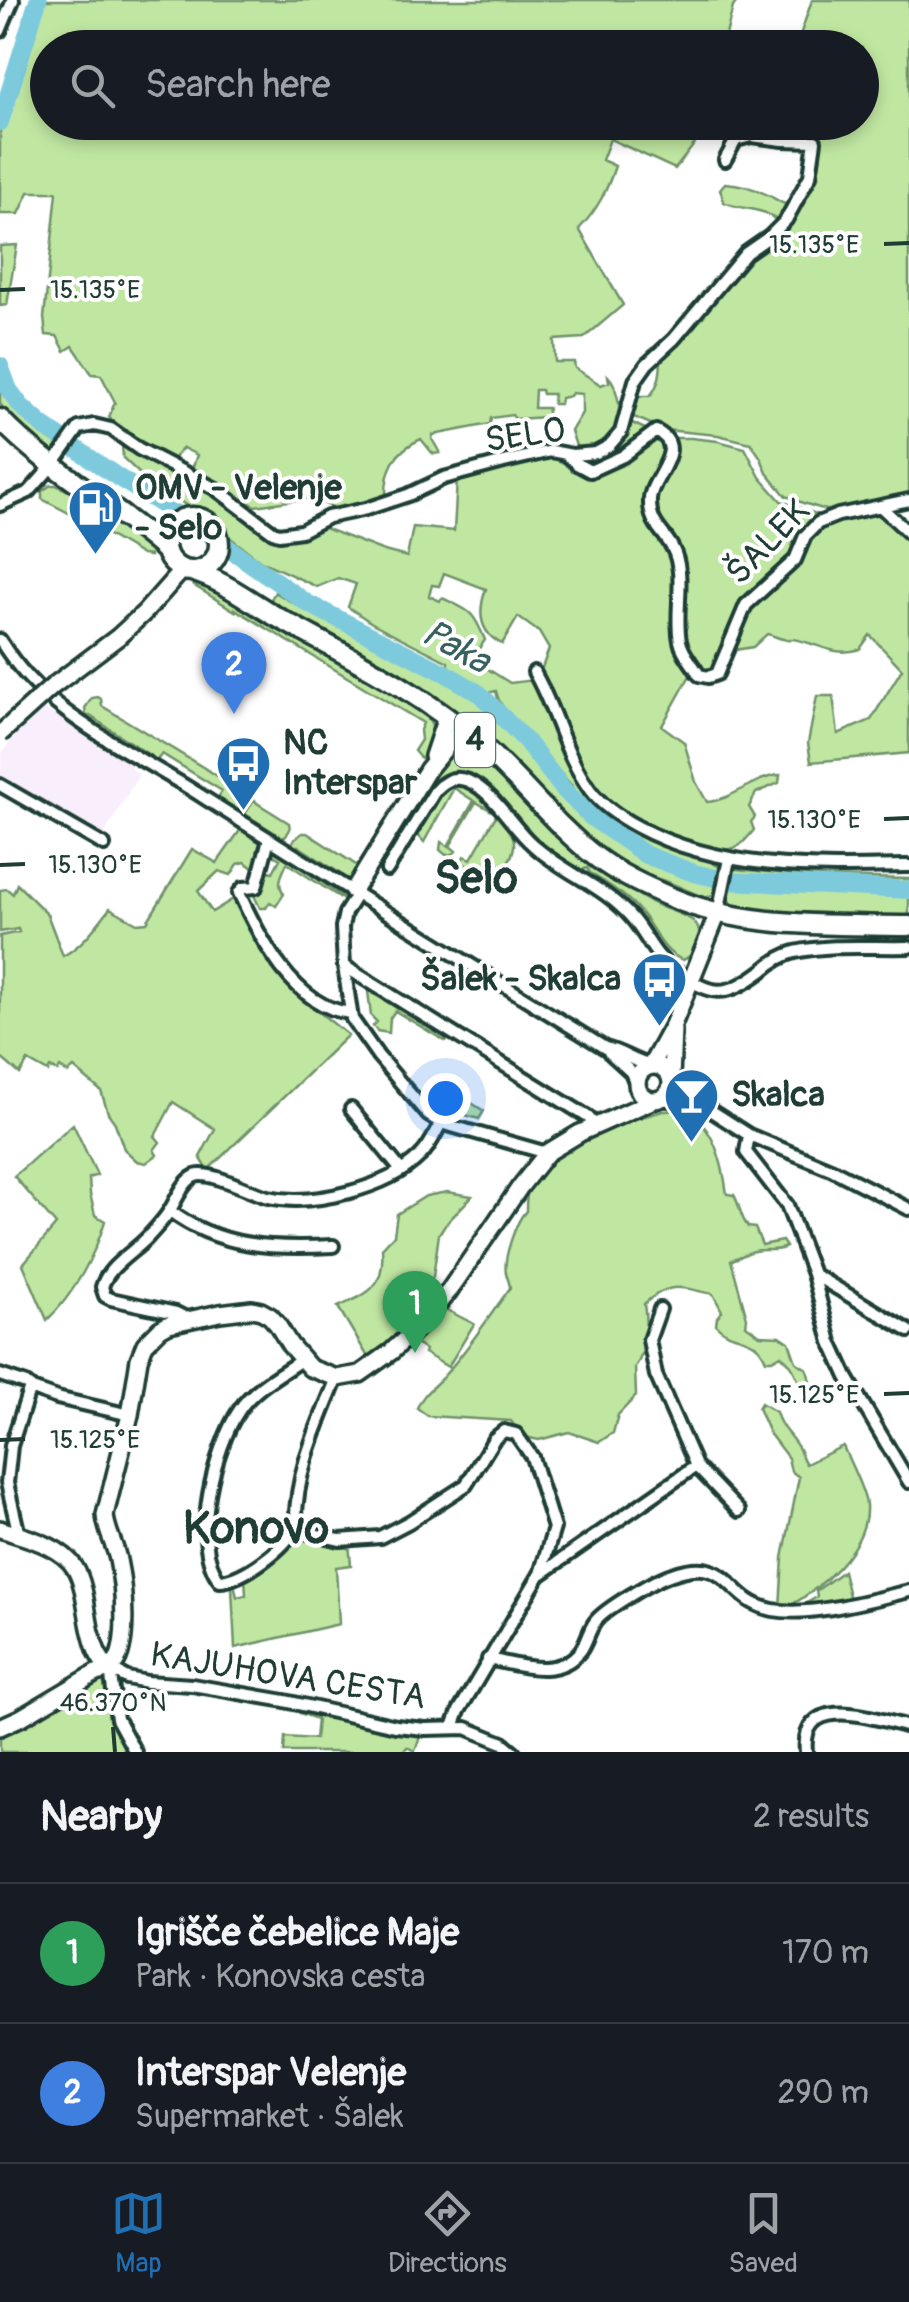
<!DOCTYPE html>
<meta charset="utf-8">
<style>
:root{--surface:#171b24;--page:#242831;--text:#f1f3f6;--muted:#9ea1a6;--line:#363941;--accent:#1f6fb2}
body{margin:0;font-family:Pangolin,sans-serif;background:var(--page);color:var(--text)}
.you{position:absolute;left:445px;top:1098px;width:35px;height:35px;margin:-25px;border:8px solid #fff;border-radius:50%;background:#1a73e8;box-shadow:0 0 0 15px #1a73e833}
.badge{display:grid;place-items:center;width:65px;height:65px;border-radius:50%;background:var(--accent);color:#fff;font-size:32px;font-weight:700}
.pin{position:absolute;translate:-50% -82px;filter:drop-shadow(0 2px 5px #0008)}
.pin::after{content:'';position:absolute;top:52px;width:35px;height:30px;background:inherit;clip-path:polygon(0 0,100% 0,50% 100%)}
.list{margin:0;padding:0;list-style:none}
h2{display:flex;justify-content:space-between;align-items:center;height:130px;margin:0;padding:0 40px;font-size:42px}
h2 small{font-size:32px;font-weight:400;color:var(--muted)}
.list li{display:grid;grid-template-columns:65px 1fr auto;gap:30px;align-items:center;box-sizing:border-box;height:140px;padding:0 40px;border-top:2px solid var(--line)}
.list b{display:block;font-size:38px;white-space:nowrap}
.list p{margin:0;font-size:32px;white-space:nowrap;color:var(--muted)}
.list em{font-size:32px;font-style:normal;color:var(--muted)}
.icon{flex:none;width:55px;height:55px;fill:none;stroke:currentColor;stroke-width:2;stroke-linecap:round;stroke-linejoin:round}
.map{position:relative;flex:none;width:909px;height:1752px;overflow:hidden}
.search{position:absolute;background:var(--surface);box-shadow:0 5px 15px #0003;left:30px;right:30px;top:30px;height:110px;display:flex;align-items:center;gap:25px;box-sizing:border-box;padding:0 35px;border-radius:55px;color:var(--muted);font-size:38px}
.sheet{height:410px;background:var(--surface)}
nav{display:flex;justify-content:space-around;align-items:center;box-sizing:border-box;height:140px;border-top:2px solid var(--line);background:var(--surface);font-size:28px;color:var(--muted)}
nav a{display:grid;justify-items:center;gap:5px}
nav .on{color:var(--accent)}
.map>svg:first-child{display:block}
</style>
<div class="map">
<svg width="909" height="1752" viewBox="0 0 909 1752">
<rect width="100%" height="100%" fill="#fff"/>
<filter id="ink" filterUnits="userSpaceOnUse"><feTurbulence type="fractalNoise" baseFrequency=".01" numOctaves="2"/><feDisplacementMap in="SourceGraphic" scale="20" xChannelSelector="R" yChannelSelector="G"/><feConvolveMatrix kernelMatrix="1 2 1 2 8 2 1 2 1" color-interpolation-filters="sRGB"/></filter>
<g filter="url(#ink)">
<!-- built -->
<path fill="#f9eefb" d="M44,709L134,762L130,768L139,774L101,840L0,782L2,753L16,734Z"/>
<!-- green -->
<path fill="#c0e7a2" stroke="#70926b" stroke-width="2.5" d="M41,0H738L733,7L723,47L48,48V122L711,123L675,169L610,139L602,160L615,166C607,191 597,210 579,229L623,305L584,338L554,340L555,362H574L575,368L601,385L609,382L608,376C615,383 615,389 618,399C623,423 617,435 598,450L581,451L576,446L571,431L582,413V394L572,393L570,396L561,398L560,404H553V394H542L541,390H535L534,408H548L546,417L515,419L512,415L491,418L490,424L433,435L432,439L440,453L433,454L421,439C394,451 385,470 386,499C359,508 339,519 316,497L255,506L192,469L197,455L183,448L171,461C148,450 124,438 109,417L115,402L101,375L92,374L73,346L65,351L57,336L46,335L44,318L57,192H29L19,214H0V125L18,80Z
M812,0H909V498L839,510H826L803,503L786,496L767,473L761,458L751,443L718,435L665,430L629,415L633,396H650C660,384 661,371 661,356L778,223C766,206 742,211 724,202L720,189L725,183C741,184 754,188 768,195C778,200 782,205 793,205C797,198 801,190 804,183C809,167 803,148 818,137L820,123L862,122V48L796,47Z
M17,245L7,305L0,306V246Z
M0,379C12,408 37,426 62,444L56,450L49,451L31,438L0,404Z
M628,421L664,438H691L718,441L745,448L760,477L781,501L821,516L874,510L909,537V753L811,762L808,743L817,696H833L838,734L871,720L902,669L870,635L860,649C836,657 821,645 798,640C784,637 797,643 783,639C777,638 773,635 767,634L753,647L729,651L717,672H692L662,726L684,742L696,782L707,802C733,800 754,777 780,775L779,783L756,793L749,807L755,817L751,822L754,830C749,836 743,844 737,847C703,863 613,814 591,787C570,761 553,705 540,673L549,649L539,632L518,617L502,644C478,632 478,611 486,589L444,573L439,586L432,585L429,596L440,601L442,598C470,611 473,610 485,640L476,653L485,658L483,666L510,683L534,680L591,795L646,835L664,845L701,856L723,869V875C665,864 608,836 569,791L572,786L528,737L527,731C515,721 499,708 496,691L483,694L448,670V662L372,623L348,607L356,584L338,578L317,587L261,561L195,511L144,478L123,458L122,445L203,489L244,515L275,538L294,539L319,526L384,551L407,557L413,527L454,531L457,479L549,456L584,473L581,465L584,457L595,456Z
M51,485H56L69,491L141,541L151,551L150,556L142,555L84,521L42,499V491Z
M200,581L370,677L422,712C439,727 434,738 427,757L420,758L414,751L421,740L420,730L423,723L235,609V611L193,585Z
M275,592C337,632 410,652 471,694C511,721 537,765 570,800C610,844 664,870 721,885L719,893L705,898L668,882L632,871L615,861L584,839L490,741L449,706L269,603Z
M98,697L101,699L102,706L252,797L242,812L218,798L222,791L162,754L157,760L90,716H86L85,708L92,698Z
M459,743L473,748C506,780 535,817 571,845C593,863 619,878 639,895C653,907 687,914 694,922C706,935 695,955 683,960C661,952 656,930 641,913C628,896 608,885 590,873L587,868L582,870C566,860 550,851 536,839C515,821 476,759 446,773C426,782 415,812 405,830L402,827L442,761Z
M452,784C460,784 468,785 475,790C489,799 516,829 514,846C511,874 479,882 462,861L464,856L471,859L497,814L476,802L450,846L456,851L453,854L446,855L440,850L441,842L448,846L474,801L454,788L424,842C420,837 416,835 417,828C419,815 441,787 452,784Z
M254,799L257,803L289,823L290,829L286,836L283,838L245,814Z
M241,829L264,843L258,872L245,862L238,864L231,875L219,871L198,891L212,912L235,898L261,944L267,962L314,1008L348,1035L208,1170L200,1157L215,1129L173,1102L155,1136L160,1142L154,1150L157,1155L146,1163L137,1161L124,1149L115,1123L108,1113L101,1091L74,1068L68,1073L60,1068L58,1071L50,1068L48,1072L28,1061L20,1074L0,1057V936L19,932L18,929L0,932V890L7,889L13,894L17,884L47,914L63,956C83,945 97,925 110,908L137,923L147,922L192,849L217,863Z
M302,833H307L356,865L358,868L353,879L348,881L340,878L341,874L298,846L296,849L292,846L293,841Z
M270,846L343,897L345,901L287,863C282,875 276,882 284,894L276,906L270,902L266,908H260L252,891L264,870L273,872L280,859L270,853L271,850L268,848Z
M736,869L824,877L909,879V886L762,881L728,876L729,872Z
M726,886L872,894L909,893V917L764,913L736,906L730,902L725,891Z
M367,983L375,988L373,991L448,1037L445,1041L395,1011L390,1018L389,1033L377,1031L373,1026L377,1022L371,1016Z
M445,1086L484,1111L479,1119L462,1114L463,1108L459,1107L457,1113L436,1101Z
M663,1111C669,1111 675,1110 680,1111C714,1119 723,1165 727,1194L734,1195C740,1205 740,1217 748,1227L755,1228L762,1245L782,1241L786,1247C772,1253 767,1248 754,1251C746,1253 739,1258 731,1260L747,1318L746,1325L760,1335L780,1336L789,1342L796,1362L807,1369L810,1381L805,1384L799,1382L791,1365L781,1355L772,1360H766C755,1332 733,1343 716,1325L717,1317L722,1311L713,1294C681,1288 670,1280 644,1304C647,1322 647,1352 635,1367L636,1396L618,1415L613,1433L599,1442L569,1432L539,1440L525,1437L518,1431L511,1421L428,1416L417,1408C422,1395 432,1388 442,1378C467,1351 488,1318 510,1288C510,1283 507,1278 506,1273C503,1258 516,1221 526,1211C526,1205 526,1200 527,1195C528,1191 532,1185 535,1181C563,1139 616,1124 663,1111Z
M73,1124L97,1175L89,1178L90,1194L95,1215L105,1221C95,1255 73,1296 47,1320L23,1264L56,1225L14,1176Z
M447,1192L472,1196L444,1226L439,1234L433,1277L416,1313L415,1321L371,1362L338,1307C371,1292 385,1287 382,1248L394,1235L397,1214L426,1196Z
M439,1306L474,1324L448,1367L424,1353L425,1350L416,1344Z
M761,1403L776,1412C780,1428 791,1435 799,1449C801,1454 803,1460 806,1464L843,1446C849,1461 865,1491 866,1505C869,1548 819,1590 786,1608H780L783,1558L799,1477L791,1471L788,1458L769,1433L758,1408Z
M298,1535L310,1539L349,1544L351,1565L336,1567L339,1624L235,1648L232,1588L229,1584L234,1583L237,1597L246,1595L245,1577L270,1560Z
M843,1571L850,1600L808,1607L805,1604L817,1597L816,1591Z
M104,1676L107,1679L132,1752H0V1732Z
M302,1709L421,1733L415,1751L407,1747L403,1752H284L285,1737L315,1739L317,1719L300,1713Z"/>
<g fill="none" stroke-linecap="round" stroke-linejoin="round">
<!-- river -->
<path stroke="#7ecadd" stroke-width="18" d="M0,122L38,0
M0,366L9,390L21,406L42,425L119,478L206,532L307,603L447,674L480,694L525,740L564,790L591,817L646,855L694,873L728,881L909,890"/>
<defs>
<path id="street" d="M0,31L13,0
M566,454L577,464L590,471L623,456L656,431C690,448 651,477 650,499C649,524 662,529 672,547C687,574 674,612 680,641C682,653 693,664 699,675L708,677L717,674L746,605L795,560L805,536L818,523L838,515L909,500
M0,505L29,492L52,466L79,428L94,425L111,429L139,449L216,489L273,532L279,534L301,531L328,517L366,509L408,495L444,478L504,462L551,451L572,455L596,453L609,446L621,432L635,381L647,364L674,339L746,253L769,237L786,220L810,176L815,141L783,140L751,136L736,140L725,160
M880,506L909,533
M0,640C46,717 131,750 203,797C336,882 471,965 605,1048C622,1051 634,1063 651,1065
M534,672C556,710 564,754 590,790C602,806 621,818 638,827C720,871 818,868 909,866
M0,785L104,845
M269,839L256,887L243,888L239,893C260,938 294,1007 350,1013
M387,870L435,791C444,781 454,775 468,781C495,793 511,826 533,845C562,872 604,886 631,917C647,935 653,956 674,970C712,996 724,999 762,971C771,963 783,955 795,952C831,944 872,948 909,947
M357,894L345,913L342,927L344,966L352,1019L378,1056L428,1115L441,1123L547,1153
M718,913L729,859
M344,966L588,1117L596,1126
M609,1052L631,1072L636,1084
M671,1079L699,1103L749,1135L833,1170L909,1209
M659,1099L699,1103
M351,1109L400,1169
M749,1135L746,1152L787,1205L813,1274L831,1342L847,1377L909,1482
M170,1211C219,1248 274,1249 333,1246
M813,1274L909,1331
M660,1309L649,1340L656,1375L696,1466L739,1511
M188,1319L176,1313L111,1299L105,1296L102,1287C108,1266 133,1253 148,1237C155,1229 162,1222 168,1213C176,1202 182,1182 195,1176C210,1170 251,1193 268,1197C313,1207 388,1188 420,1156C430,1147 435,1134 441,1123
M0,1375L26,1384L32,1389L57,1398L130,1415
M337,1378C318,1425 294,1475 296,1526L305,1532L340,1540L380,1537L409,1522L466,1485L494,1439L504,1431L516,1434L532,1457L554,1528L540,1574L459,1711L453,1727
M296,1526C286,1548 244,1579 220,1581C189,1544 215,1445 240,1409C254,1388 281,1374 301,1360
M19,1535L7,1483L11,1446L30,1387
M541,1574L696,1466
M488,1659C519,1665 558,1680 581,1650C587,1641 589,1630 595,1622C604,1609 656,1579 672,1574C732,1553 725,1601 773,1610C811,1617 871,1600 909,1591
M110,1669L127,1678L147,1682L192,1685L285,1701L396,1726L425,1729L466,1728L503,1743L514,1752
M110,1669L117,1719L135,1752
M806,1752C800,1691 876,1719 909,1727"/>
<path id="secondary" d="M118,637L145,612L183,569
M433,756L446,717
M353,891L428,769L461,729
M651,1065L673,1025L718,913
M637 1083a17 17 0 1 1 34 0a17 17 0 1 1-34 0Z
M671,1079L673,1029
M0,1529C24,1537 61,1545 75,1568C85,1585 86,1609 90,1628C94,1645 97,1658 110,1669
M0,1727L22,1717L96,1673C100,1672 108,1670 111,1668C131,1652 123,1583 118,1560C115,1544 106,1531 105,1515L130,1415L139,1359L145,1344L160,1329L169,1324L220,1313L252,1309L261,1311L270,1316L277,1324L290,1345L310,1368L337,1378L360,1374L391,1352L420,1325L449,1291L520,1187L547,1153L580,1133L654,1100"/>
<path id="primary" d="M0,419C49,471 114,503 166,551
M165 544a27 27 0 1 1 54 0a27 27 0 1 1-54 0Z
M191,571C223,580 249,601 277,617C347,656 422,692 482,746C522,781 554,825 596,857C618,874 645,886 670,897C745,929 829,924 909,926"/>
</defs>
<!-- street casing -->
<use href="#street" stroke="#1f3d34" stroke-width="18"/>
<!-- secondary casing -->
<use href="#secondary" stroke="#1f3d34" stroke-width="22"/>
<!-- primary casing -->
<use href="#primary" stroke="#1f3d34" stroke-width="25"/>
<!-- street -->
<use href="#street" stroke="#fff" stroke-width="10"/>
<!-- secondary -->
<use href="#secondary" stroke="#fff" stroke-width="15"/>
<!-- primary -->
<use href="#primary" stroke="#fff" stroke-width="18"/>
<defs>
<path id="secondary-bridge" d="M0,734L53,686L118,637"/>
</defs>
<!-- secondary-bridge casing -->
<use href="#secondary-bridge" stroke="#1f3d34" stroke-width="22" stroke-linecap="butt"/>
<!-- secondary-bridge -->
<use href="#secondary-bridge" stroke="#fff" stroke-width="15"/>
</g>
</g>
<!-- ticks -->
<path fill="none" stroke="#1f3d34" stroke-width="4" d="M884,244L909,243M0,290L25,289M884,819L909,818M0,865L25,864M884,1394L909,1393M0,1440L25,1439M113,1727L115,1752"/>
<!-- icons -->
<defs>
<symbol id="fuel-pin" viewBox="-11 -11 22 30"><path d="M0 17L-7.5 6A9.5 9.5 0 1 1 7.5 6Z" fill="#1f6fb2" stroke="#fff"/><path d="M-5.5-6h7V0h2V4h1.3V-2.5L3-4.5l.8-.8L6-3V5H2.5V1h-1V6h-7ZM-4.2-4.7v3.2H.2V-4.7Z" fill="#fff"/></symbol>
<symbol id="bus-pin" viewBox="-11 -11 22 30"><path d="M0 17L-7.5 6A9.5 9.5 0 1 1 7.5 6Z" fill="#1f6fb2" stroke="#fff"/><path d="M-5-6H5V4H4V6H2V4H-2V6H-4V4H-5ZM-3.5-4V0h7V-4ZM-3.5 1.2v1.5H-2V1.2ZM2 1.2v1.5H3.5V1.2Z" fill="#fff"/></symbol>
<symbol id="bar-pin" viewBox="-11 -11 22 30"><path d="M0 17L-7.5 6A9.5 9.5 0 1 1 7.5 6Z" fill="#1f6fb2" stroke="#fff"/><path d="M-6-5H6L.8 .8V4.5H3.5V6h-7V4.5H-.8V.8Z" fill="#fff"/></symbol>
</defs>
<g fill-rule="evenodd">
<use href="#fuel-pin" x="64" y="476" width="63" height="86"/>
<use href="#bus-pin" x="212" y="732" width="63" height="86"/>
<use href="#bus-pin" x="628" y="948" width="63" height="86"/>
<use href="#bar-pin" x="660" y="1064" width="63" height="86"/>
</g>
<g text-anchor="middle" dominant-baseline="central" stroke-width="8" stroke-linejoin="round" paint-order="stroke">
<!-- shield labels -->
<rect fill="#fff" stroke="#627771" stroke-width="2.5" x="455" y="713" width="40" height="54" rx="8"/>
<g font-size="32" font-weight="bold" fill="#1f3d34">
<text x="475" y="740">4</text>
</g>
<!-- street labels -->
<g font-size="35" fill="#1f3d34" stroke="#fff">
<text transform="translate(525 435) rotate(-8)">SELO</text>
<text transform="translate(768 542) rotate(-46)">ŠALEK</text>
<text transform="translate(288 1676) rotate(9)">KAJUHOVA CESTA</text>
</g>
<!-- poi labels -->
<g font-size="35" font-weight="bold" fill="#1f3d34" stroke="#fff" text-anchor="start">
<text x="135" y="488">OMV - Velenje<tspan x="135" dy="40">- Selo</tspan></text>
<text x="283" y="743">NC<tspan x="283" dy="40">Interspar</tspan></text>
<text x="621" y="979" text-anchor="end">Šalek - Skalca</text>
<text x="731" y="1095">Skalca</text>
</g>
<!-- water labels -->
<g font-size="38" font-style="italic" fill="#37605e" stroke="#fff">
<text transform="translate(456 647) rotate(29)">Paka</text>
</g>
<!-- district labels -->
<g font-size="45" font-weight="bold" fill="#1f3d34" stroke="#fff">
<text x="476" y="879">Selo</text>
<text x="256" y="1529">Konovo</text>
</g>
</g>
<g font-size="25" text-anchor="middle" fill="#1f3d34" stroke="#fff" stroke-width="8" stroke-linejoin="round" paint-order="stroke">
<text x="814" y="253">15.135°E</text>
<text x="95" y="298">15.135°E</text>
<text x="814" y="828">15.130°E</text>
<text x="95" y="873">15.130°E</text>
<text x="814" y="1403">15.125°E</text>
<text x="95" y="1448">15.125°E</text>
<text x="113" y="1711">46.370°N</text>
</g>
</svg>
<div class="you"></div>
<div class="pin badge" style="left:415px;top:1353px;background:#2e9e5b">1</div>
<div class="pin badge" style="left:234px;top:714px;background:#3f7fe0">2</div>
<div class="search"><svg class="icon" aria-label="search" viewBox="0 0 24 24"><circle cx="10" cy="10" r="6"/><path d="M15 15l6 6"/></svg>Search here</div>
</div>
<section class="sheet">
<h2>Nearby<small>2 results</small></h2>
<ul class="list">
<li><span class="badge" style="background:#2e9e5b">1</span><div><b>Igrišče čebelice Maje</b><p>Park · Konovska cesta</p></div><em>170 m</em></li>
<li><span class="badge" style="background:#3f7fe0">2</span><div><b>Interspar Velenje</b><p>Supermarket · Šalek</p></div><em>290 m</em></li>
</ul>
</section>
<nav>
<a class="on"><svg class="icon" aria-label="map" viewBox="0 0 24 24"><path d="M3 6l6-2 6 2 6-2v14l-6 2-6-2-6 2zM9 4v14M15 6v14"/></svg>Map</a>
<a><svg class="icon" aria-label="directions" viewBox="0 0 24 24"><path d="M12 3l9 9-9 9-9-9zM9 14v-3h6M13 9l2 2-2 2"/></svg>Directions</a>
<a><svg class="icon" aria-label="saved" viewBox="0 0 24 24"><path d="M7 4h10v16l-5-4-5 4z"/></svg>Saved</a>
</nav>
